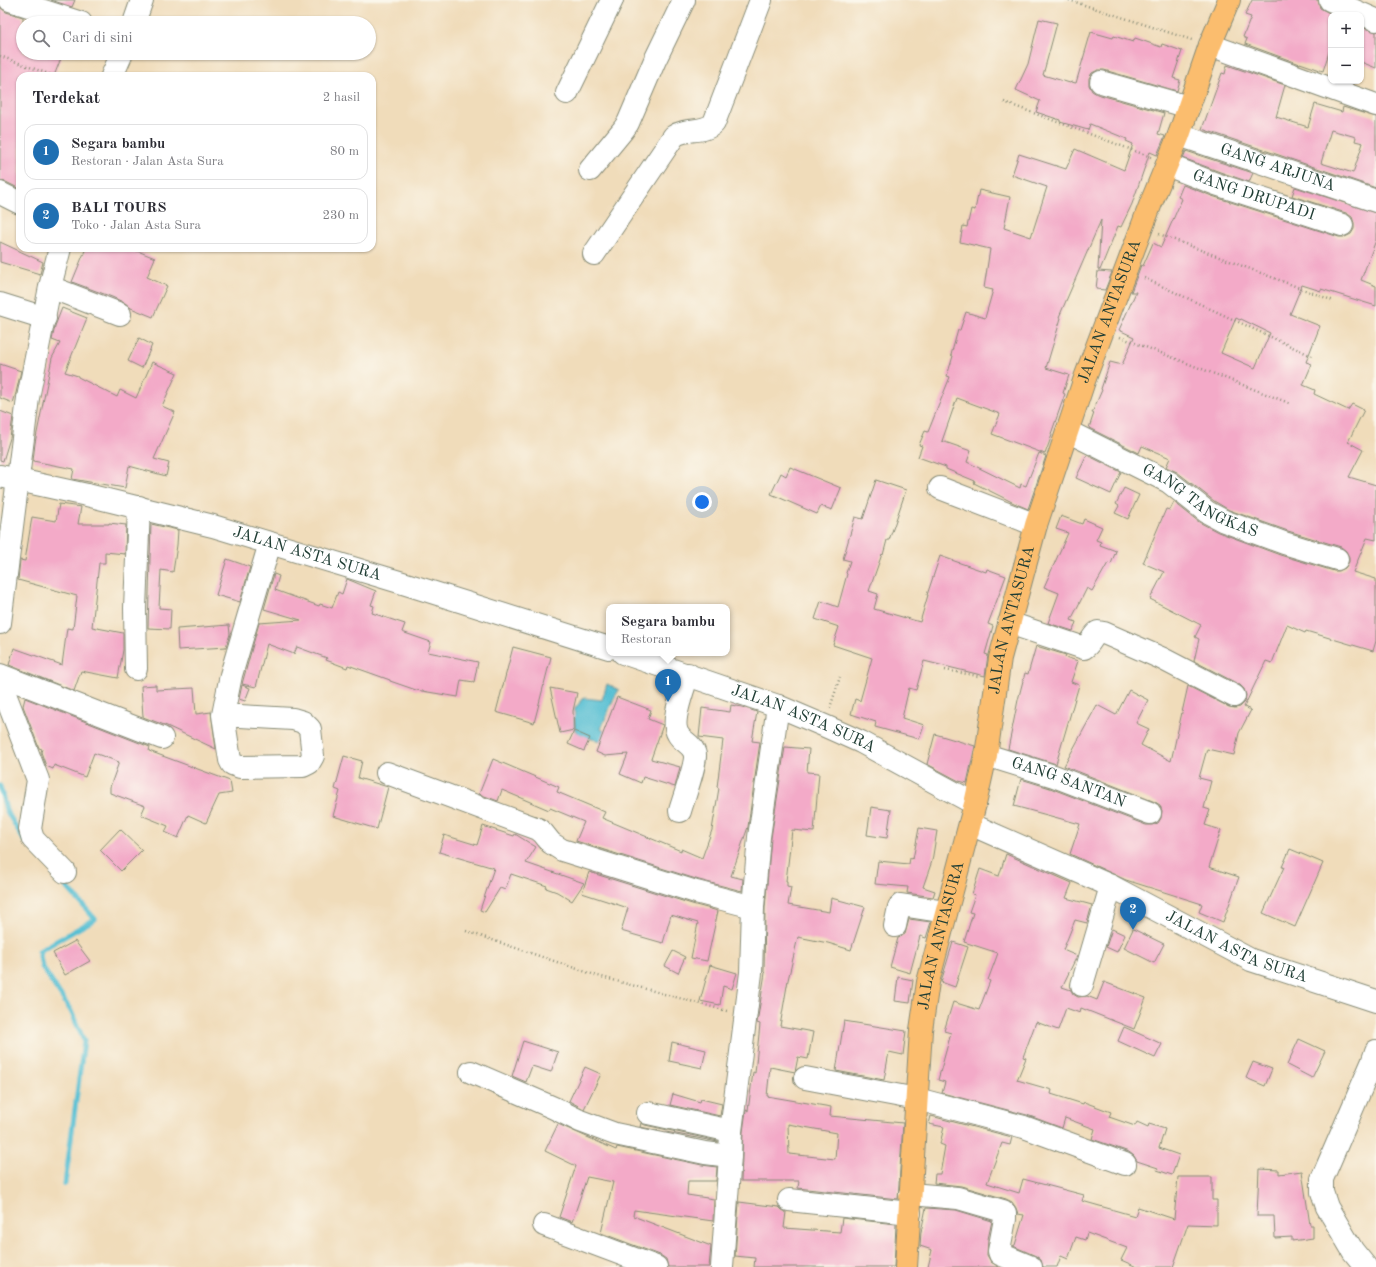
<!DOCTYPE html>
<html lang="id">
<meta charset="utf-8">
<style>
:root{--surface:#fff;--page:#f2f2f3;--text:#2b2b33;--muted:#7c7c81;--line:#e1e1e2;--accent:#1f6fb2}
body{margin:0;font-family:"Old Standard TT",serif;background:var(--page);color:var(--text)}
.controls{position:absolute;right:12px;top:12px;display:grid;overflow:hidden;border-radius:8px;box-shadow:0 1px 3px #0004}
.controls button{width:36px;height:36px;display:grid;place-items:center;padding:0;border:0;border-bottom:1px solid var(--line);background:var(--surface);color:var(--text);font:20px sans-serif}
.you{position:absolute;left:702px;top:502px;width:14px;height:14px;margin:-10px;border:3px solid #fff;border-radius:50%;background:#1a73e8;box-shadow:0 0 0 6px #1a73e833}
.badge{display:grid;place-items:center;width:26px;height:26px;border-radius:50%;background:var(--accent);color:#fff;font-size:13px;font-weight:700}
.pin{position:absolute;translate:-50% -33px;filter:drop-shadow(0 1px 2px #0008)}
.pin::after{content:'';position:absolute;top:21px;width:14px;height:12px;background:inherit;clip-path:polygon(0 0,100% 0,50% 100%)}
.popup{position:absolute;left:606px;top:604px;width:124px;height:52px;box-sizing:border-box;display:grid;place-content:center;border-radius:8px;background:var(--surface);filter:drop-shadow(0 1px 3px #0005);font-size:13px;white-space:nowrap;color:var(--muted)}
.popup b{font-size:15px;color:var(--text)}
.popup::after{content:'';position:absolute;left:50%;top:100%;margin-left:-8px;border:8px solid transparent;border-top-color:var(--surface)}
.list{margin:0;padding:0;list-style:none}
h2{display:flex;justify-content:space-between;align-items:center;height:52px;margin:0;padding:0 16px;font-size:17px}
h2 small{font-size:13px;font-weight:400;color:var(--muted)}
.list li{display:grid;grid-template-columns:26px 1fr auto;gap:12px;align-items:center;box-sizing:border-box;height:56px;margin:0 8px 8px;padding:0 8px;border:1px solid var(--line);border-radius:12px}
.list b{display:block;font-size:15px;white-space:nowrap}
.list p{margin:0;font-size:13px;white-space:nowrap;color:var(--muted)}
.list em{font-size:13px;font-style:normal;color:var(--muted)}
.icon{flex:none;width:22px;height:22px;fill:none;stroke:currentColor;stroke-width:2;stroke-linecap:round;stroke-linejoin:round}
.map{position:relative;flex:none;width:1376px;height:1267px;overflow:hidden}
.search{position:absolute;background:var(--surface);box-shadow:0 1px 3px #0004;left:16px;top:16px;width:360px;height:44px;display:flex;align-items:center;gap:10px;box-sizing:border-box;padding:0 14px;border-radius:22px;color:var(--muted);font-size:15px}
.panel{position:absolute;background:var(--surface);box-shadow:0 1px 3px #0004;left:16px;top:72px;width:360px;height:180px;border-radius:12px}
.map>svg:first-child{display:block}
</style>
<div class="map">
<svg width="1376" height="1267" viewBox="0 0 1376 1267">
<rect width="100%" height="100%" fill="#fbf7ec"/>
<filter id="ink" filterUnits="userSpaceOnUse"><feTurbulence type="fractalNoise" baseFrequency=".025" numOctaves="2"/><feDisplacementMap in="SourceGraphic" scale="8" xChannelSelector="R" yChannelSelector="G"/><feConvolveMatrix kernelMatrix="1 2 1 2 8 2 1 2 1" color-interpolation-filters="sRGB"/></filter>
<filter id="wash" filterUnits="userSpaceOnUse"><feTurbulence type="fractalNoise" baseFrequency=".012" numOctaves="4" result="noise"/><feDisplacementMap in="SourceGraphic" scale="16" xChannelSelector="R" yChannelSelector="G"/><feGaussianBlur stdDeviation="0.9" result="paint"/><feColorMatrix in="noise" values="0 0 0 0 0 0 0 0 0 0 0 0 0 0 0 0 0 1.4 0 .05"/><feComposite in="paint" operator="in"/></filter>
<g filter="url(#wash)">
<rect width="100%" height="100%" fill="#f0dcba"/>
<!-- water -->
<path fill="#56bfd3" stroke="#3a7e84" d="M607,684L619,690L614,698L601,729L608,734L601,741L579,736L574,728L575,708L584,698L602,700Z"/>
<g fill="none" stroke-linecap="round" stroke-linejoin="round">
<!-- stream -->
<path stroke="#56bfd3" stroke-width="5" d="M0,786L6,810L24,840
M59,878L95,919L39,951L42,967L71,1011L84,1041L65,1184"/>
</g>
<g id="blocks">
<!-- building -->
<path fill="#f3aac8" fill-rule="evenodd" d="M51,0H75L72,7Z
M1252,0H1318L1320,8L1331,14V46L1323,71L1300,63V64L1245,44L1247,39L1243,37L1251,17L1245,15Z
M0,7L6,12L23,17V53H63L54,76H20V189L6,182L0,181Z
M1039,19L1057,23L1043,75L1070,83L1071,82L1076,83L1091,32L1113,38L1114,36L1133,42L1135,38L1161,47L1162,44L1182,51L1173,78L1180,80L1177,91L1104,70H1098L1092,73L1089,78V85L1092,91L1097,94L1164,113L1158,134L1165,136L1157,155L1150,152L1132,204L1121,227L1118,226L1100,270L1098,269L1101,220L1059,317L1061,318L1046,368L1069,375L1063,393L1065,394L1051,434L1052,435L1045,454L992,434L1000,414L957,398L942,441L971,451L967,462L1020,488L1021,484L1026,486L1039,453L1046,456L1028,509L1014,503L974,483L975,481L946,469V467L918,457L922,446L919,445L925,431L928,432L950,377L947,376L953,356L951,355L958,330H960L966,312L985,318L993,290L984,288L990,249L960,242L963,226L967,227L971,209L975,210L979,190L1010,197L1004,228L1031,237L1047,187L1012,175L1019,154L1066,169L1075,149L1124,170L1133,144L1126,141L1127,139L1090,124L1088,130L1060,122V120L1036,112L1040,101L1016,90L1028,64Z
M1361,27L1376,32V68L1361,62Z
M1227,65L1285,85L1276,117L1308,127L1315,104L1342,112L1343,107L1376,117V188L1202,129L1222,73L1225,74ZM1331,130L1356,137L1355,141L1363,143L1353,173L1321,163Z
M1186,151L1253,173L1249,182L1220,172L1183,158Z
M1183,185L1212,196L1339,237H1345L1351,234L1354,229V223L1352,217L1346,213L1292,196L1295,187L1376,213V240L1361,280L1376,286V306L1321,289V291L1302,285L1290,314L1320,326L1306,362L1312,364L1303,385L1315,390L1314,394L1348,410L1352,404L1364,410L1348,442L1363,450L1349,477L1376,485V540L1367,538L1353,572L1376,579V641L1373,651L1306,631L1305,633L1287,625L1272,663L1266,661L1244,707L1251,710L1239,733L1234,755L1207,749L1199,778L1211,781L1204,808L1210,810L1205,825L1221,830L1209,867L1239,877L1223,922L1199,912L1202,904L1126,880L1070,854L1080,824L1014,806L1021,779L1050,788L1146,825H1152L1158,823L1161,818L1162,811L1160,805L1155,802L1064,766L1097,705L1116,715L1129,690L1148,700L1136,723L1149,729L1141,745L1171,761L1188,686L1229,707L1235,708L1240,707L1245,702L1246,695L1244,689L1240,685L1194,661L1199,639L1195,637L1201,625L1150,599L1164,572L1143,563L1166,509L1170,510L1174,502L1199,522L1218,532L1280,555L1334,571H1339L1345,568L1349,562V557L1346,551L1341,547L1288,531L1229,510L1214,501L1177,472L1166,467L1170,458L1142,446L1139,453L1089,428L1094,413H1092L1102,390L1101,389L1110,362L1122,365L1134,337L1119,330L1136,292H1131L1141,265L1143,266L1153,243L1161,247L1182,199L1178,197ZM1236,318L1240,320L1241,319L1270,333L1255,368L1221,353Z
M0,242L43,262L40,274L0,262Z
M86,248H130L155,258L147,277L167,286L153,317L131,308L125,303L112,297L72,282Z
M1098,271L1112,272L1105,290L1096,289Z
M62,308L87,318L65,372L78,376V377L117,397L120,390L136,398L152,362L177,373L162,406L175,412L154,459L169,463L166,476L129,466L125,488L72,479L74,469L33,461L35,443L52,358L60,343L52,340L55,326Z
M139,338L152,345L142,368L128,361Z
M0,364L21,371L16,393L13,403L0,398Z
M0,411L13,416L10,438L3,461L0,460Z
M1087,455L1121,472L1111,494L1076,478Z
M790,467L841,488L832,510L821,506L817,514L771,494L781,473L786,476Z
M876,480L906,490L894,526L889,540H887L883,555L882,554L869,591L878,594L874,609L920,622L928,595H927L940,556L986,572L987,569L1006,576L988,624L993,626L985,654L988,655L985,676L924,661L916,690L909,688L902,718L924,725L919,739L875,727L876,722L851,714L855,699L860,701L872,658L833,645L839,627L815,619L821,601L838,607L847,574L846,573L850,561L843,559L855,517L863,519Z
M1124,488L1139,495L1128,519L1115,513L1119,506L1116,504Z
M59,504L81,507L78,524H109V523L126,525L125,554L105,552V563H99L92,627L123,633V650L118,678L81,671L74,691L9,665L14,648L62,665L67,628L73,629L77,596L18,580L20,560L25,561L32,517L56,521Z
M1061,516L1082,524L1084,519L1102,527L1096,540L1101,542L1100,545L1116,551L1111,564L1108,563L1092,591L1087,588L1071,620L1076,622L1073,631L1048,623L1059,593L1044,587L1068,533L1056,529Z
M151,524L178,530L177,545L173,572L161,570L159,608L171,609L170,629L148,628Z
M227,559L250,567L240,602L216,595Z
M274,574L279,576L275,590L319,606L320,604L332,608L338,592L342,594L347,579L376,591L371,605L374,606L372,613L405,624L402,632L431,642L428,652L478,662L474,682L461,680L458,697L416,690L390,681V680L348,665L347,668L326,660L327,658L297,647L294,654L267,644L256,687L242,684L259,623L301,620L264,609Z
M229,625L230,634L226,647L178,650L177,629Z
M1036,646L1066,655L1065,657L1078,661L1071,682L1079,685L1056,764L1008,749L1018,700L1025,673L1028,674Z
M513,647L551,657L534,723L496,712Z
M156,685V690L194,688L196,714L211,712L216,749L167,726L143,717L141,686Z
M242,685L250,688L245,701L239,699Z
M550,688L577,693L573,711L574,730L560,733Z
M617,697L651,710L648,719L663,725L651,759L680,767L675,787L643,777L641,783L620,774L628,754L605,756L596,752Z
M25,698L150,747L149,751L230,781L232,793L219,795L206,823L188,815L178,838L165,832L168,826L141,815L145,806L110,793V787L119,762L94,753L85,777L54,765L53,769L46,766L41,752L42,749L39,748L23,706Z
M731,705L742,707L757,712L752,741L760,742L748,827L731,876L743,879L742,891L699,880L576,841L584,822L550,808L549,810L502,790L498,801L479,794L493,759L559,787L557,792L605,812L602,818L681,851V849L702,858L712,830L719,788L717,787L723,740L699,737L702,708L730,712Z
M574,731L590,738L584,751L568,744Z
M935,734L975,746L967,783L959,781L927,764Z
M785,747L809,749L807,772L819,773L814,832L792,830L786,881H787V886L791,887L788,905L829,912L831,898L865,907L851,950L828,943L798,937L788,980L780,1026L813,1032L808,1059L798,1057L795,1072L770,1067L767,1096L831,1107L830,1116L903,1123L898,1199L798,1188L799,1181H741L743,1132L746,1110L748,1111L753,1072L755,1073L760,1024L757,1023L765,973L764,972L765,908L771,838ZM788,1124L837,1133L835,1159L789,1154Z
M344,756L362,761L358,778L388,787L377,829L333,816L340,791L335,789Z
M871,807L891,810L887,838L867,835Z
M483,826L514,836L515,834L536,847L526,863L584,883L572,901L557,892L546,888L547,886L511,874L505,890L500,888L485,912L480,910L494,868L439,852L444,835L477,845Z
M919,828L937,831L932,861L923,887L935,891L933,897L907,893L908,887L875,884L878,861L909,864L910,858L913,859Z
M120,829L142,850L121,871L100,850Z
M1290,849L1323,863L1295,927L1263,913L1284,867H1282Z
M1006,854L1072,883L1066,898L1092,905L1087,923L1075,920L1063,950L1077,956L1062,987L1071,990L1073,994L1078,997L1087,996L1097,1000L1104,982L1146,998L1134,1029L1081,1008L1080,1013L1066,1008L1058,1030L1036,1022L1023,1057L1026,1058L1017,1080L1052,1090L1051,1094L1083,1104L1084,1102L1111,1112L1109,1117L1135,1126L1137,1122L1148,1127L1149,1124L1165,1129L1159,1148L1179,1155L1172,1175L1157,1170L1158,1168L1137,1161L1134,1156L1129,1152L1092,1139L1095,1129L1065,1118L1062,1128L1027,1115L942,1093L945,1082L938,1080L951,1033L944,1031L953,1002L979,1010L990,981L988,980L998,953L964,942L973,913L969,912L975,895L972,894L980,869L999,876Z
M589,872L692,904L718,911L707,961L691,958L698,923L671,915L663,943L621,931L628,908L582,893Z
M909,919L931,922L926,938L920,936L910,973L890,967L898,938L905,934Z
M1112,929L1125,935L1117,952L1106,947Z
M1133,929L1164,944L1154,963L1124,948Z
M75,941L90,961L65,975L53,953Z
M953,942L968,947L955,987L941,982Z
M673,951L685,957L678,973L665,966Z
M710,965L737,973L732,989L723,986L720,1005L700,1001Z
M898,977L913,980L910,1003L895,1001Z
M844,1021L906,1031L903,1055L889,1052L884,1080L836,1071Z
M1124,1027L1162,1044L1155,1058L1118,1041Z
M1299,1039L1325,1051L1312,1078L1287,1065Z
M523,1041L558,1052L551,1072L532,1066L526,1082L512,1076Z
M672,1042L706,1050L702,1068L669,1061Z
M1253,1062L1272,1069L1265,1086L1246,1078Z
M585,1067L601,1074L584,1109L569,1101Z
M673,1094L700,1102L701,1099L722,1104L720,1116L670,1105Z
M931,1116L1012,1137L1010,1145L1002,1143L987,1183L1019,1193L1023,1179L1084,1195L1082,1201L1135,1216L1138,1207L1174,1219L1178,1177H1212V1200H1217V1225L1188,1224L1173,1267H1137L1121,1260L1127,1248L1087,1233L1085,1240L1076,1237L1068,1259L1061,1256L1057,1267H1043L1041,1260L1036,1256L1013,1246L1015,1245L1024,1215L1018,1214L1016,1208L1012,1202L1006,1199L961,1186L934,1183L935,1174H940L945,1146L940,1144L944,1127L929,1124Z
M641,1123L645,1125L718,1141V1142L640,1127Z
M558,1124L616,1150L617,1147L702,1165L717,1167L716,1181H688L687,1195L714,1199L713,1221L634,1210L633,1216L711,1246L709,1267H668L666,1259L660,1255L601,1233L613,1182L587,1177L572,1222L559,1217L576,1166L545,1151Z
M1259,1169L1279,1170V1174L1302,1171L1310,1225H1313V1238L1292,1241V1237L1275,1238L1274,1216H1257Z
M739,1202L779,1207L782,1210L786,1212L784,1228L840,1232L842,1218L896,1224L894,1267H754L755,1258L735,1256Z
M926,1208L956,1210L992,1221L988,1239L987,1255L991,1262L999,1267H928L932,1250L920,1246L921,1232Z"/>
</g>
</g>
<g filter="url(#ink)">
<use href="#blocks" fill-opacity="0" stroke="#888c77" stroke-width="1"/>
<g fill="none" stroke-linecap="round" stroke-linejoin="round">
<defs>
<g id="minor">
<path d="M10,0L81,23"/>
<path d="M1330,0L1376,20"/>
<path d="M134,23L142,0"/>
<path d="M1210,45L1376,105"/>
<path d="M112,76L122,53"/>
<path d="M1101,82L1189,107"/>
<path d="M567,93L612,0"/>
<path id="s1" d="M1179,135L1376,201"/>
<path id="s2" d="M1167,165L1216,184L1342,225"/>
<path d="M590,170L623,130L628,123L655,60L684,0"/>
<path d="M0,193L20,203"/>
<path d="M594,254L674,136C687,127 704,134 714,123L761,0"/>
<path d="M50,287L120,314"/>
<path d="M0,304L45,318"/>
<path id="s3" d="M1067,431L1169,482L1207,512L1224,521L1284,543L1337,559"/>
<path id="s4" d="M0,476L87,495L213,526L406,584L609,648"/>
<path d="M940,488L1036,525"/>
<path d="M0,623L28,398L50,287L60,248"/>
<path d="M1009,623L1084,648C1091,644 1092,636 1098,632L1104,633L1161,658L1234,696"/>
<path id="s5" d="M623,653L778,706L825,726L861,742L975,804"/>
<path d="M136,669L135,608L139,507"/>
<path d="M0,675L162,738"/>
<path d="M0,681L38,780L30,829L33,839L65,872"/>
<path d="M223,715L293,719L303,722L310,729L313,756L309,763L303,766L240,767L232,764L230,760L223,715L231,675L270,543"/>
<path id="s6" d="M986,755L1054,776L1150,813"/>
<path d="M387,773L538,829L543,833L551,843L562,850L696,892L753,907"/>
<path d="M680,811C683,800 696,765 695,755C693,744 682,742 678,734C670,721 684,689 688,674"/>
<path id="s7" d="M970,824L1111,886L1251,960L1376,1001"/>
<path d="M895,926L899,907L901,905L946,912"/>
<path d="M1082,985L1111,886"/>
<path d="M471,1072L554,1108L580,1121L615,1134L705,1153L730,1156"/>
<path d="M805,1078L917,1099L1024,1127L1125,1164"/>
<path d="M648,1113L731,1131"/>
<path d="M910,1194L958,1198L1003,1211L1005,1213V1219L999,1251L1000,1254L1031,1267"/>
<path d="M789,1200L910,1213"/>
<path d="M544,1225L656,1267"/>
<path d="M722,1267L730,1156L731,1131L751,973L753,907L759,837L778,706"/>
<path d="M1366,1267L1353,1251L1327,1207L1322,1192V1179L1372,1063L1376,1051"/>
</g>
<g id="major">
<path id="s8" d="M906,1267L921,1030L928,982L975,804L986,755L1000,658L1036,525L1085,378L1151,203L1179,135L1210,45L1229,0"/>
</g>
</defs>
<!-- minor casing -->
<use href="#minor" stroke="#888c77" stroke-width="24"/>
<!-- major casing -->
<use href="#major" stroke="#888c77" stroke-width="24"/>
<!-- path -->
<path stroke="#888c77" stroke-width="2.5" stroke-dasharray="1 3" stroke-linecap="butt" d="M1069,0L1192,40
M0,56L54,76
M1004,102L1151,157
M1159,234L1334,301
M1144,278L1314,357
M1120,337L1289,403
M945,670L978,676
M830,708L840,677
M466,931L598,976L727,1011"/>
<!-- minor -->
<use href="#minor" stroke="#fff" stroke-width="22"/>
<!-- major -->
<use href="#major" stroke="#fbbd6e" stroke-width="22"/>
</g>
</g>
<g text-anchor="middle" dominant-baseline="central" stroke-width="3" stroke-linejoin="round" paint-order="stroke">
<!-- street labels -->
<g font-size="16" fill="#1f3d34" stroke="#fbf7ec">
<text stroke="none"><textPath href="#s1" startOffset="104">GANG ARJUNA</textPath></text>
<text stroke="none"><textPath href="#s2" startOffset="92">GANG DRUPADI</textPath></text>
<text stroke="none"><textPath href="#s8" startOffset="982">JALAN ANTASURA</textPath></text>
<text stroke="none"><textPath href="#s3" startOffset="151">GANG TANGKAS</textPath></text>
<text stroke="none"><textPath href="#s4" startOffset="317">JALAN ASTA SURA</textPath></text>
<text stroke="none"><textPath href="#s8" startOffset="658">JALAN ANTASURA</textPath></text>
<text stroke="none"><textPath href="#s5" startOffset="192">JALAN ASTA SURA</textPath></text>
<text stroke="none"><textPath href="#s6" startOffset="87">GANG SANTAN</textPath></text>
<text stroke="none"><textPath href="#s8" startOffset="334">JALAN ANTASURA</textPath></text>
<text stroke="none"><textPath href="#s7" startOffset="294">JALAN ASTA SURA</textPath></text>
</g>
</g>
</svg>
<div class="controls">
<button>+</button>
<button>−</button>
</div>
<div class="you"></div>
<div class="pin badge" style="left:668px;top:702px">1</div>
<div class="popup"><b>Segara bambu</b>Restoran</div>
<div class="pin badge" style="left:1133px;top:930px">2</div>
<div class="search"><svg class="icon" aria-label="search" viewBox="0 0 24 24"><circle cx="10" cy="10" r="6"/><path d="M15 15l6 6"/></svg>Cari di sini</div>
<section class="panel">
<h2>Terdekat<small>2 hasil</small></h2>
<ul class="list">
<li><span class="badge">1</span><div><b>Segara bambu</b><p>Restoran · Jalan Asta Sura</p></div><em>80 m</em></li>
<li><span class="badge">2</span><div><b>BALI TOURS</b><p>Toko · Jalan Asta Sura</p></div><em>230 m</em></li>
</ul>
</section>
</div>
